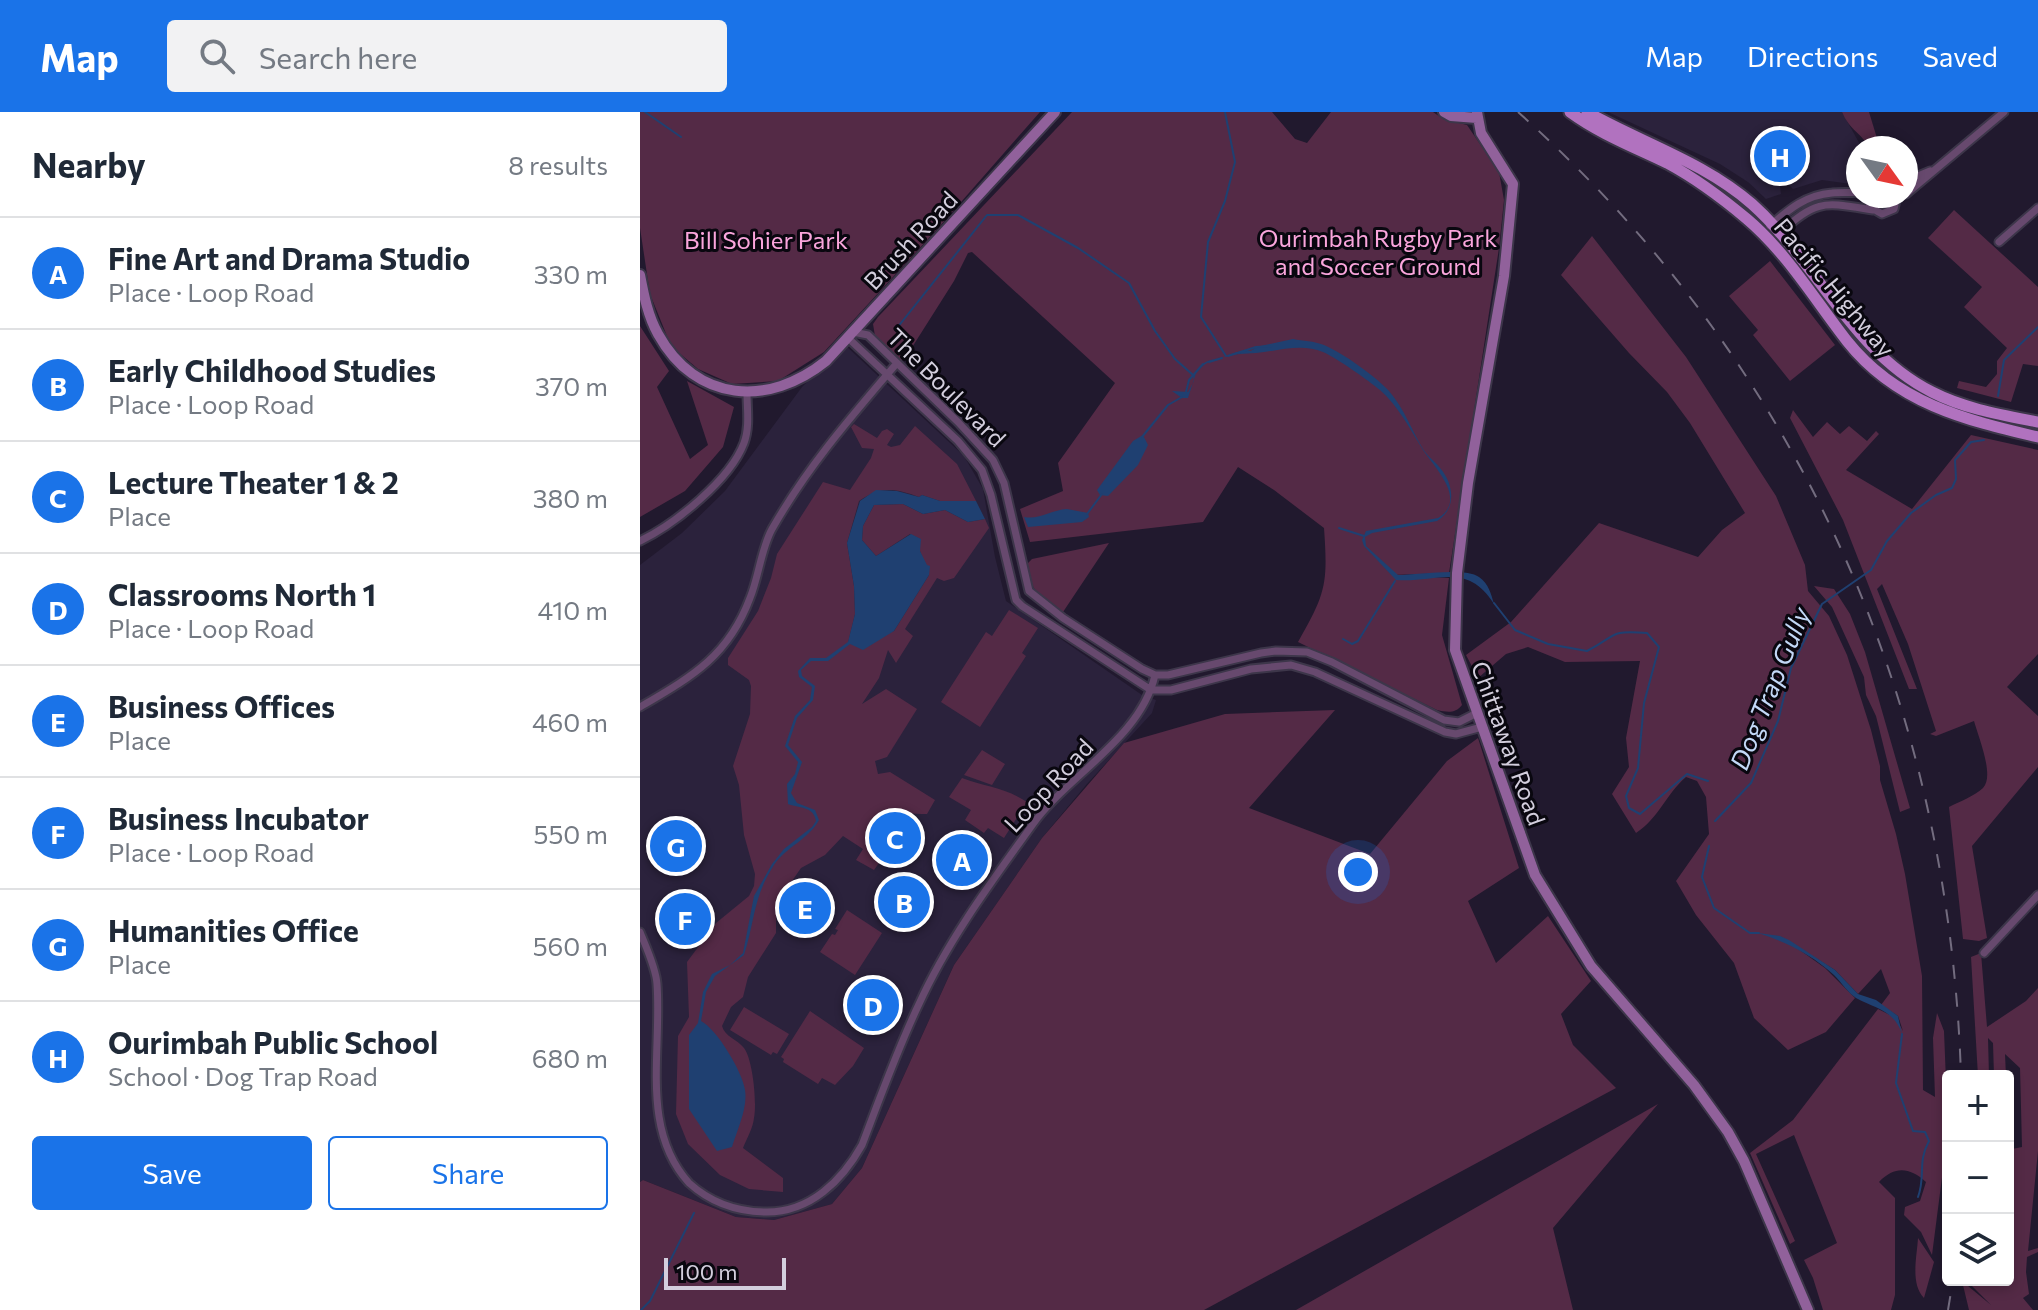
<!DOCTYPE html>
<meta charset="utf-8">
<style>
:root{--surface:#fff;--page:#f2f2f3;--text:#1f2937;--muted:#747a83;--line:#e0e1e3;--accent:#1a73e8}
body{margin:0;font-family:Commissioner,sans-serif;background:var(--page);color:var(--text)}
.controls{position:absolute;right:24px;bottom:24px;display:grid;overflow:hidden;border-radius:8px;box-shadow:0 4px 12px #0003}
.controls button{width:72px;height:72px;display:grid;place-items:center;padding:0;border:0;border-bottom:2px solid var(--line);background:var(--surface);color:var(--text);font:40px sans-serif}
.compass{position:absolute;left:1206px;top:24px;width:72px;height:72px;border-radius:50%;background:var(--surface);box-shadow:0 4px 12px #0003;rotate:123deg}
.scale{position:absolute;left:24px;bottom:20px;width:122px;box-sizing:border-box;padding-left:8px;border:4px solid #d3cedd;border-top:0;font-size:22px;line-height:28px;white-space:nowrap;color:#d3cedd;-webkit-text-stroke:6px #09070f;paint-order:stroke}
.you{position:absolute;left:718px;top:760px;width:28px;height:28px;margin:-20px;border:6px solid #fff;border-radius:50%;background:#1a73e8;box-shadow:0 0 0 12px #1a73e833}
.badge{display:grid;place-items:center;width:52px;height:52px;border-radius:50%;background:var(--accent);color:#fff;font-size:26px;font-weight:700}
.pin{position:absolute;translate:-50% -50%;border:4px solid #fff;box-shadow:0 2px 8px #0006}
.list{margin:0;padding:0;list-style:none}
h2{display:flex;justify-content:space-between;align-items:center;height:104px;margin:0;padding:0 32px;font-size:34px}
h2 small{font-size:26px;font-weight:400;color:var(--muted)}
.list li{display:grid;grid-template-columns:52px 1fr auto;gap:24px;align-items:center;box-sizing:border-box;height:112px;padding:0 32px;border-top:2px solid var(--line)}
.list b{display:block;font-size:30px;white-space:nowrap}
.list p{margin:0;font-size:26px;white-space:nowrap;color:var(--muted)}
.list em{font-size:26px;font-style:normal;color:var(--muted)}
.actions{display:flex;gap:16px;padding:24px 32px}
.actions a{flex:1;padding:18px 0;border:2px solid var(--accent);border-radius:8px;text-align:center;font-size:28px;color:var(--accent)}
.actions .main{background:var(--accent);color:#fff}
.icon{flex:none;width:44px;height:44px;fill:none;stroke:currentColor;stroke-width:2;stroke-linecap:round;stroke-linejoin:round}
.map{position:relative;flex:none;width:1398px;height:1198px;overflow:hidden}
header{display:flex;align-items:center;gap:48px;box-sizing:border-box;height:112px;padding:0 40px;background:var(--accent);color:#fff}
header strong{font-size:38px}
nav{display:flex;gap:44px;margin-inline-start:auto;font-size:28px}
.search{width:560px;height:72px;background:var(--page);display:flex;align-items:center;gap:20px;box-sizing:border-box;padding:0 28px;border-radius:8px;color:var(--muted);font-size:30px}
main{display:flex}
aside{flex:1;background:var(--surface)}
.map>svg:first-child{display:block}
</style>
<header>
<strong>Map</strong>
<div class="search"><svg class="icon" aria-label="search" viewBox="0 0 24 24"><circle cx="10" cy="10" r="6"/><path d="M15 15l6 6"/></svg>Search here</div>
<nav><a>Map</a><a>Directions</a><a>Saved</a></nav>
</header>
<main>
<aside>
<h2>Nearby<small>8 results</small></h2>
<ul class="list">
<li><span class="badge">A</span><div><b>Fine Art and Drama Studio</b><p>Place · Loop Road</p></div><em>330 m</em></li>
<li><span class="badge">B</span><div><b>Early Childhood Studies</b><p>Place · Loop Road</p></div><em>370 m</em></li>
<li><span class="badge">C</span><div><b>Lecture Theater 1 &amp; 2</b><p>Place</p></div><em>380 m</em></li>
<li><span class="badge">D</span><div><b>Classrooms North 1</b><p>Place · Loop Road</p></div><em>410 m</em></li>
<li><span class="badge">E</span><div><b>Business Offices</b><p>Place</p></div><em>460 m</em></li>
<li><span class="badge">F</span><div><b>Business Incubator</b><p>Place · Loop Road</p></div><em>550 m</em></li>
<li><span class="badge">G</span><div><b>Humanities Office</b><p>Place</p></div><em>560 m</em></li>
<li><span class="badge">H</span><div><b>Ourimbah Public School</b><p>School · Dog Trap Road</p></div><em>680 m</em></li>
</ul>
<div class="actions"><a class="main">Save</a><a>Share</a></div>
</aside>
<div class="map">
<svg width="1398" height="1198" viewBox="0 0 1398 1198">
<rect width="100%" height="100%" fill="#21192e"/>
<!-- built -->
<path fill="#2b223c" d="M968,0H1202L1222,36H1218V73L1182,68L1153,77L1147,71L1140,74L1141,82L1126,87L1108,70L1080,52Z
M205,233L324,344L343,377L355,445L366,489L502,583L516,588L512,601L446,673L402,726L314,853L222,1056L192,1092L134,1108L96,1105L3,1068L0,1070V453L42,421L85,379L162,275Z"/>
<!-- green -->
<path fill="#542a46" d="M0,0H400L300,114L184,240L138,269L92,272L58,257L31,234L10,182L0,116Z
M432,0H632L655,27L667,31L691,0H793L803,7L827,13L859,60L864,88L859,136L809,461L752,463L809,466L802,523L822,593C815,602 807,600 797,598L658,530C686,481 688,472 684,416L634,378L598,355L563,410L390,430L380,397L423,379L418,351L475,271L332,140L328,141L314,169L264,248H261L235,224L233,212L238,205Z
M1202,0H1229L1240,36H1229C1222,21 1210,19 1202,0Z
M1314,98L1398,175V254L1383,252L1371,290L1317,276L1319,269L1346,275L1357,262V249L1367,236L1324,195L1342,175L1288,126Z
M952,124L1046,245L1136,384L1165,453L1168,479L1189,504L1207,543L1231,618L1240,654V668L1256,722L1265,762L1282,864L1283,978L1295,985L1293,926L1297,901L1304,919L1308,1019L1292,1143L1281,1120L1264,1103L1265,1095L1280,1089L1286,1070C1269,1055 1255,1054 1239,1070L1255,1086V1183L1251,1198H1183L1173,1166L1164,1148L1197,1131L1154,1023L1116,1042L1155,1129L1150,1132L1110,1041L1153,1008L1238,897L1256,906L1263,919L1258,904L1241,893L1250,881L1241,857L1218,882L1195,858L1140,824L1185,856L1215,886L1186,920L1148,938L1114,906L1094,851L1056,803L1036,769L1069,722L1066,685L1057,669L1046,665C1026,682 1019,706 996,721L972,682L989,655L986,626L1000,549L925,550L888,535L866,542L838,566L826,543L871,510L959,411L1058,445L1082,418L1105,401L1050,311L1027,280L989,241L921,163Z
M1130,149L1195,233L1150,269L1113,223L1118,218L1089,184Z
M0,214L29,259L17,275L50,347L68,333L47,269L94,295L83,335L45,379L0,405Z
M1153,298L1173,325L1187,310L1200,322L1209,314L1227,329L1236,319L1239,322L1206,358L1272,397L1331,323L1398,338V542L1367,575L1398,604V655L1332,734L1347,826L1339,829L1323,827L1309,695C1319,690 1334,684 1343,676C1355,664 1338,624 1334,609L1296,624L1290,622L1296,619L1268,532L1242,472L1237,477L1277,577H1269L1203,408L1150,306Z
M214,312L237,326L242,319L247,317L254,322L247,333L251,335L260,333L275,314L317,352L336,389H300L282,383L279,385C255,376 241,374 219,389L207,431L214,474L215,502L208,531L254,519L289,463L280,439V427L270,422L236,444L222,428L223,414L234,393L263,392L283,402L305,398L328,410L345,407L349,416L314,466L304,469L297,466L265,517L273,524L256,551L248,538L239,566L222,592L246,577L277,597L247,645L235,649L238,662L250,660L295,688L287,702C264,702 237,694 232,730L246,733L236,749L239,751L234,758L216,748L223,737L203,724L185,743L161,756L136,792V821L108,865L103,885L91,895L82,914C85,925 97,927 104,936C113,948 117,991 114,1006C113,1016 107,1026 103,1036L143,1066V1080L109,1077L80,1063L48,1032L36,1002L38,924L49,905L47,850L76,811L109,784L114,774L115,762L104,723L99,673L93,654L110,602L111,574L109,568L88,553V546L118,499L131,466L137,442L183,370L210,378L231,346L234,337L222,336L211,315Z
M469,431L423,500C401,487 391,480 386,453L392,447Z
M1174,474L1194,477L1210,502L1225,540L1270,696L1260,700L1236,604L1226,583L1224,565L1192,495Z
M369,498L398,516L382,541L386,544L340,615L301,590L346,520L352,524Z
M695,598L609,696L730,742L807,649L838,626L879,756L828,789L856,851L908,804L951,869L921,902L933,933L976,976L564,1198H0V1070L3,1068L96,1105L134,1108L192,1092L222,1056L314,853L402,726L484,631L585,602Z
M342,638L365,652L352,673L324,663Z
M322,666C347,675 366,676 387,690L364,726L348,716L344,721L325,708L331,698L309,685Z
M207,798L242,821L215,863L180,840L192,822L195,823L198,818L195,817Z
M1341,841L1347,915L1386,889L1398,876V1039L1388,1139L1398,1136V1140L1387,1145L1386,1160L1389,1182L1383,1186L1393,1198H1329L1322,1169L1351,1193L1326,1168H1368V989L1372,1037L1382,1035L1380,956L1365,942L1366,964H1354L1353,931L1348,926L1349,964H1338L1331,845Z
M104,895L149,922L137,942L133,940L131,943L90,918Z
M170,899L224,936L213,954L195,973L182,966L178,972L143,950L144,947L141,945Z
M1018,992L913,1116L933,1198H656Z
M1278,1126L1294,1150L1284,1186C1270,1172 1277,1144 1278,1126Z"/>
<!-- water -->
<path fill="#1f4071" d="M653,227C663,229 674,229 684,233C703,241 735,264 749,279C764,296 772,319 783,337C788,345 795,349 800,356C814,372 817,397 797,409L732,421L725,425L726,434L758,463C777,463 825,455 839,465C849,472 851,482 854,492C827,449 797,471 756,468L724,434L722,428L726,419L798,406C828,388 795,356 783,338C770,317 759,295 740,278C729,269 697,246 683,240C661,231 638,239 616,241C594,242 570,243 556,261L548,286H542L532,279L548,280L554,269L553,264C565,246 567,250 585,244C595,241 600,238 611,239L616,235Z
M503,323L508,333L498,353L468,384L460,383L457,378L493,329Z
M236,378L257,379L279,385L282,383L300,389H336L345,407L328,410L305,398L283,402L263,392L234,393L223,414L222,428L236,444L271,422L281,427L280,439L287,453L290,454L289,463L254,519L223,538L210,532L188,549H171L161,558L162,564L175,574L173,588L157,606L148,633L162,650L151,681L157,691L175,698L179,708C169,727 146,735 134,753C113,785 115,809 104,843L75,864L66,880L61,909C77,917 103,961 105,978C108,996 97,1018 92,1035L77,1039L49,997V923L58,911L63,880L72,862L90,853L103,841L114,784L132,752L144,737L172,715L176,709C174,694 158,696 148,692L147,672L155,662L158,650L145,634L155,604L170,588L172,575L159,565L158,559L170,546H186L208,530L215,502L214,474L207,431L220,389Z
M427,397L448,401L449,405L442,410L388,415L384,405C400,408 411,398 427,397Z
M1118,821L1140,824L1149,828L1195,858L1218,882L1236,888L1258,904L1262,922C1254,898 1236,897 1216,886C1208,881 1201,870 1194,863C1172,843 1147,830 1118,821Z"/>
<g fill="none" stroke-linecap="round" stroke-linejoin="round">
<!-- stream -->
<path stroke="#1f4071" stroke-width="2" d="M5,0L41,25
M585,0L595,50L585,89L568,130L561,205L586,244
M257,216L347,103H378L438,136L489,171L515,219L535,247L553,263
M588,244L616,235L632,234
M569,250L582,246
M546,280L549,268L563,252
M1358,284L1364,248L1398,215
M502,325L528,293L542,285
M447,402L462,382
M699,416L724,424
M854,491L875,518L908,532L947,539C978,523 968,518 1007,521L1019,535L1004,591L998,656L986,684L989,696L1000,702L1047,662L1068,669
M703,527L712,532L718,529L755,469
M1075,709L1111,671L1138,609L1151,556L1182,492L1231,458L1247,429L1271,401L1296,383L1312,376L1316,367L1315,348L1331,330L1344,328
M1069,734L1062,765L1074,796L1110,821H1119
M1262,922L1256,971L1273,1019L1285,1020L1289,1029C1277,1051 1286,1063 1278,1085
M1,1198L10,1189L54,1101"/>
<defs>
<path id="street" d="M1266,69L1290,59
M1266,82L1364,0
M1229,84L1230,95L1242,102L1254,97L1257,84
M1130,114C1149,97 1166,83 1192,81C1201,80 1209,81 1218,80
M1138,122C1178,87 1182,90 1233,98
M1359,130L1398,96
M213,220L228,223L318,310L353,348L364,371L389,479L423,506L502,557L515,563H528L621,541L636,539L667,540L692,550L804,608L819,610L837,601
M207,225L318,329L342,358L351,383L376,488L382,494L511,578H531L611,557L651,553L675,560L805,620L816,622L842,615
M0,429C35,412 90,368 104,331C110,315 107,297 107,281
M0,595C51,565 88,545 110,486C119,464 121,437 132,417C168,354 211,305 257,251
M0,820C6,835 16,856 17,872C22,940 0,1017 49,1071C71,1091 97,1100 127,1100C170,1100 202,1069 222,1033C240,986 257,938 279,892C308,828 352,769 393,712C428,663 501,626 515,563
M1344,841L1398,783"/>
<path id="secondary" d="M804,0L811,4L837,6
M837,0L841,21L873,72L864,164L828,371L817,461L815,538L895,763L951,854L1054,973L1088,1020L1104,1049L1168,1198
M0,163C4,184 8,204 18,222C56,291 129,295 186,249L415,0"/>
<path id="primary" d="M930,0C960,22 994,35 1027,51C1055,66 1082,86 1107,107C1147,141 1175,188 1207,229C1256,291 1325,308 1398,325
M947,0C1002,31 1064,50 1112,92C1177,150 1212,240 1292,280C1325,297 1362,303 1398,310"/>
</defs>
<!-- street casing -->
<use href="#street" stroke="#3d364a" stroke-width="11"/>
<!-- secondary casing -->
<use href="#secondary" stroke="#3d364a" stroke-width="14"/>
<!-- primary casing -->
<use href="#primary" stroke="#3d364a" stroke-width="15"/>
<!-- street -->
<use href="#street" stroke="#67496e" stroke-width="7"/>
<!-- secondary -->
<use href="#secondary" stroke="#91619b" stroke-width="10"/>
<!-- primary -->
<use href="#primary" stroke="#b172bf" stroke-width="11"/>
<!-- rail -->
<path stroke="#736c7f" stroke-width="2" stroke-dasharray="14 14" stroke-linecap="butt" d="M878,0C1159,251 1309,589 1321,964
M1308,1198L1313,1168"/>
</g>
<g text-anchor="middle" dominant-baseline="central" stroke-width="6" stroke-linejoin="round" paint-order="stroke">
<!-- park labels -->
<g font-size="24" fill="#faa5dc" stroke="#09070f">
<text x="738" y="125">Ourimbah Rugby Park<tspan x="738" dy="28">and Soccer Ground</tspan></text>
<text x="126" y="127">Bill Sohier Park</text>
</g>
<!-- street labels -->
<g font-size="24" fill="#d3cedd" stroke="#09070f">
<text transform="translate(270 128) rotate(-47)">Brush Road</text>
<text transform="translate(1195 175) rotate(50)">Pacific Highway</text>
<text transform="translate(307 275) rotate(45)">The Boulevard</text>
<text transform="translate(869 631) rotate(70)">Chittaway Road</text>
<text transform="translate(408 673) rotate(-47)">Loop Road</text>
</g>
<!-- water labels -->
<g font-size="26" font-style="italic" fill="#c3d8f7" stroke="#09070f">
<text transform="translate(1129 576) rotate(-68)">Dog Trap Gully</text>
</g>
</g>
</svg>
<div class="controls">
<button>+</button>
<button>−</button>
<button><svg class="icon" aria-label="layers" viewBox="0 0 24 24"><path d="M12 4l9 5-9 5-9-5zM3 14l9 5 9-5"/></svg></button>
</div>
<svg class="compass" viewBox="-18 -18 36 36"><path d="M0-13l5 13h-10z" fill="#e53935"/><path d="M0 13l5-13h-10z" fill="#747a83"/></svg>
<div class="scale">100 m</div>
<div class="you"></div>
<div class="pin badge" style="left:322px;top:748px">A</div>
<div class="pin badge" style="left:264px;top:790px">B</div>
<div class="pin badge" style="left:255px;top:726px">C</div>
<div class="pin badge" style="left:233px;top:893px">D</div>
<div class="pin badge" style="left:165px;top:796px">E</div>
<div class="pin badge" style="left:45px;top:807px">F</div>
<div class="pin badge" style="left:36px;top:734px">G</div>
<div class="pin badge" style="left:1140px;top:44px">H</div>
</div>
</main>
